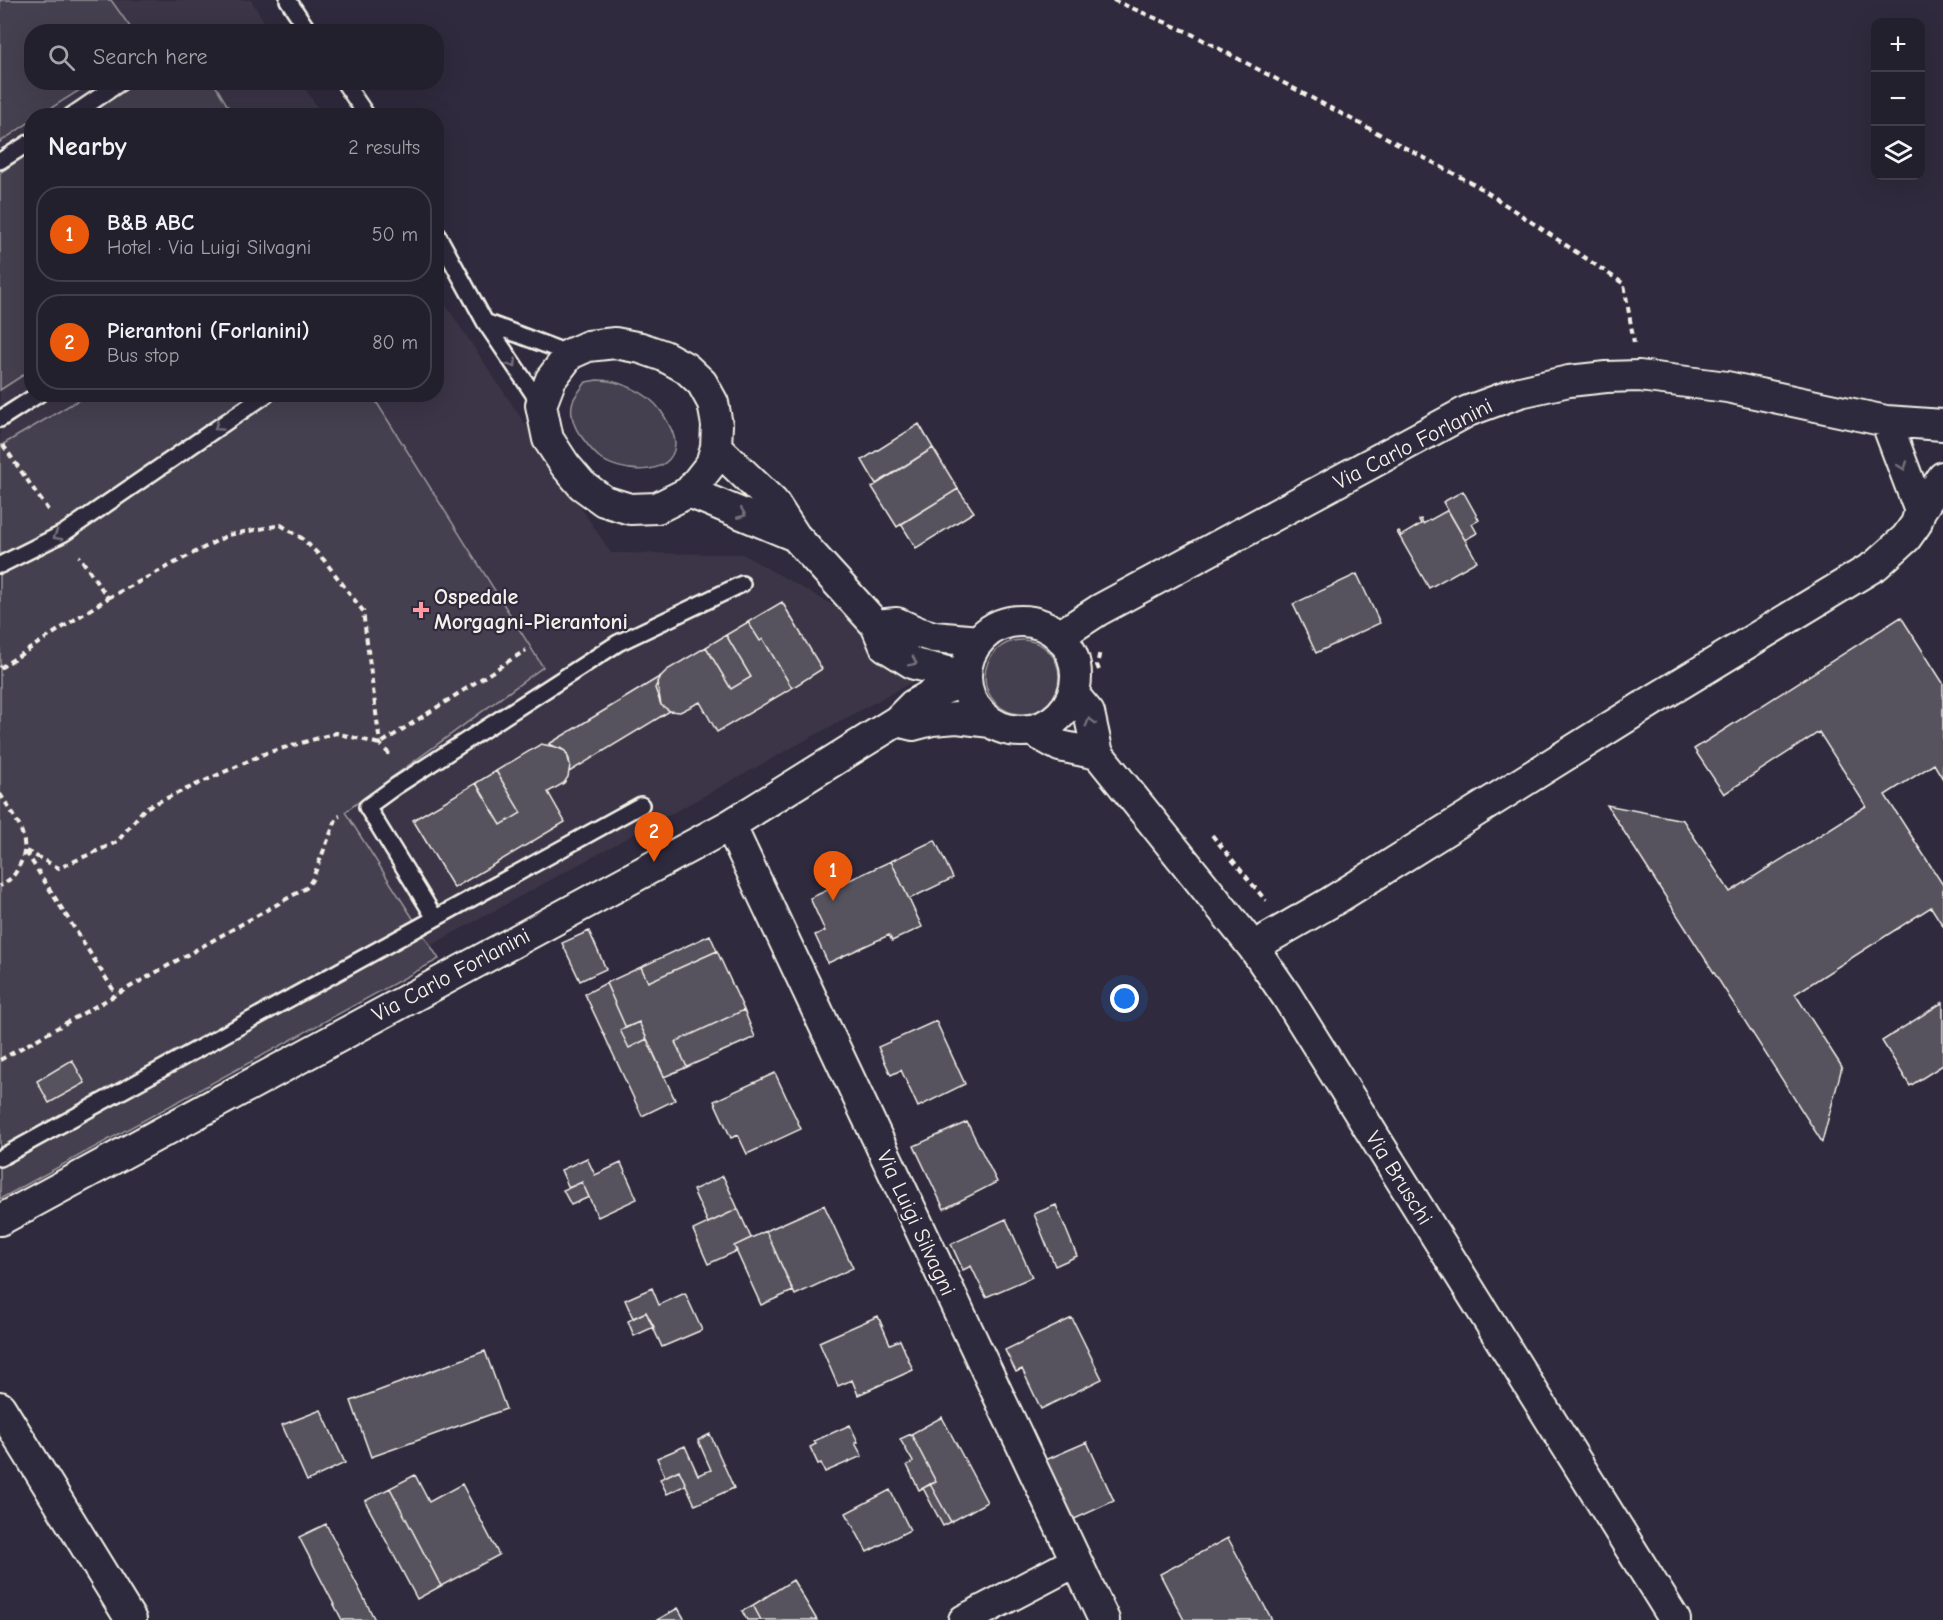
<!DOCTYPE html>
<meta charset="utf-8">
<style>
:root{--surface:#23202e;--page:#2f2d3a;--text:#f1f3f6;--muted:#a3a3aa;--line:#403e4a;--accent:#ea580c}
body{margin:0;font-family:"Comic Neue",sans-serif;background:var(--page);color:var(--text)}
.controls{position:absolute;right:18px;top:18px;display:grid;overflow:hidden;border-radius:12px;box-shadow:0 6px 24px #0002}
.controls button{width:54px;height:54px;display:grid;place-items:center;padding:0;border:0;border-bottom:2px solid var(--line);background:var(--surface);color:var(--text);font:30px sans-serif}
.you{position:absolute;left:1125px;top:999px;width:21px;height:21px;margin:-15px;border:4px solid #fff;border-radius:50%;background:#1a73e8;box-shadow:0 0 0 9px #1a73e833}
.badge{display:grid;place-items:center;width:39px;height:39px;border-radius:50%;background:var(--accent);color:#fff;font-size:20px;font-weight:700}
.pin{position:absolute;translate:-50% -50px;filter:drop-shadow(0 2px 3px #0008)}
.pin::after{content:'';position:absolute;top:32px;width:21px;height:18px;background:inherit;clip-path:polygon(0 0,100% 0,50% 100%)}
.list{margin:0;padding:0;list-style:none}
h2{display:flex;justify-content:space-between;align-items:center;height:78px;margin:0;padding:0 24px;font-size:26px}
h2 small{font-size:20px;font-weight:400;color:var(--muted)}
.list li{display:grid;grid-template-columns:39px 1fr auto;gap:18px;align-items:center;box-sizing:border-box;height:96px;margin:0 12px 12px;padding:0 12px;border:2px solid var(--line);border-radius:24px}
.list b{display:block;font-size:22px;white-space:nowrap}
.list p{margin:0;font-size:20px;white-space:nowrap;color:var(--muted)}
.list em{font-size:20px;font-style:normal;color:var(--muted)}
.icon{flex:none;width:33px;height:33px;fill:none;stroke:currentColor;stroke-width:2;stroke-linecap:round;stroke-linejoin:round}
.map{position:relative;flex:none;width:1943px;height:1620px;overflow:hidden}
.search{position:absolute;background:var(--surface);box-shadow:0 6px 24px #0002;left:24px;top:24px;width:420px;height:66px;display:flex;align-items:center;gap:15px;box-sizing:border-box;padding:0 21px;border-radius:24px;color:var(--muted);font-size:22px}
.panel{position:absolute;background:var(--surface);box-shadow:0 6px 24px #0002;left:24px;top:108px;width:420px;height:294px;border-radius:24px}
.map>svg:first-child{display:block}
</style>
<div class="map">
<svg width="1943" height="1620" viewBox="0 0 1943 1620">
<rect width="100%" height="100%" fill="#2f2a3d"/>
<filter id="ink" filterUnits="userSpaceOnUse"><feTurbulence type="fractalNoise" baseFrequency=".0167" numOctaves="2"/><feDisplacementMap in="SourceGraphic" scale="12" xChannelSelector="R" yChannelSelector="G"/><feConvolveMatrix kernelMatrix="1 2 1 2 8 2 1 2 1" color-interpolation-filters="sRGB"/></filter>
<g filter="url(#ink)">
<!-- built -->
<path fill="#3b3647" d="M0,0H251L270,31L32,32V82L302,83L322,115L32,116V394H436L437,292L611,553L742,554L941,666L273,1032L0,1184Z"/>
<!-- green -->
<path fill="#454050" stroke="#9c989c" stroke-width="1.5" d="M0,0H111L133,31L32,32V82L91,83L40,115L32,116L31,121L0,142Z
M134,83H214L233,115H85Z
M31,152V370L0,390V173Z
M597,380C619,380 648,392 661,411C667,420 675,433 675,444C673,479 617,473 599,457C592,451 586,443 581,436C574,428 569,412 573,401C575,395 582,388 586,382Z
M87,395H372L543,667L345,812L439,959L0,1199V446Z
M985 677a37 37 0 1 1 74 0a37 37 0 1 1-74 0Z"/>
<!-- building -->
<path fill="#56525f" stroke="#f4f1e8" stroke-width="1.5" d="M919,424L933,448L876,484L862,460Z
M933,448L958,489L897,527L872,487Z
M958,489L974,512L916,548L901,524Z
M1463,491L1479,520L1472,524L1477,533L1465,540L1443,502Z
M1448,510L1477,561L1429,588L1397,532L1399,531L1401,536L1421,524L1419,520L1421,519L1423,524Z
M1357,574L1380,623L1316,653L1293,604Z
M782,602L822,669L792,688L763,639L760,641L748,622Z
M1901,617L1943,683V779L1934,764L1885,795L1943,885V926L1931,907L1795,994L1842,1067L1822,1142L1607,805L1683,820L1730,892L1866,806L1819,732L1724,794L1694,749Z
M748,622L760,641L763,639L792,688L717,732L700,702L680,712L670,711L661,705L655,688L661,676L667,670L706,647L731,689L751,677L726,635Z
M726,635L751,677L731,689L706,647Z
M661,676L657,682L661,705L670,711L569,772L570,765L567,754L565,751L549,744Z
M541,744L560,748L565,751L569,759L570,765L568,777L564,783L548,792L565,822L454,888L413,820L476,783L501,825L521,813L496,771Z
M496,771L521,813L501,825L476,783Z
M935,840L953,878L909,899L891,861Z
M891,861L922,927L892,941L889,935L828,963L815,935L825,931L810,898Z
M589,931L606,969L580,981L562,943Z
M710,935L717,951L648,982L641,967Z
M717,951L744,1010L675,1042L687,1067L664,1077L639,1022L626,1028L606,983L641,967L648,982Z
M606,983L626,1028L620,1030L629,1048L647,1039L675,1100L642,1116L585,994Z
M1943,1002V1065L1910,1086L1882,1041Z
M744,1010L755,1037L687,1067L675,1042Z
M936,1021L965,1084L918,1107L901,1070L891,1075L878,1047Z
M639,1022L647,1039L629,1048L620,1030Z
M72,1060L85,1083L49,1103L37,1081Z
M775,1073L801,1129L747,1154L738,1135L731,1138L714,1101Z
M967,1122L997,1182L944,1209L914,1146Z
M587,1158L595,1175L621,1163L637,1199L598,1217L582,1182L569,1188L561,1170Z
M723,1176L738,1209L708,1223L693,1190Z
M582,1182L589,1197L571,1205L563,1190Z
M824,1205L853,1268L795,1295L766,1231Z
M1056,1205L1077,1256L1055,1266L1034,1214Z
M738,1209L751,1238L734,1246L737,1251L708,1264L693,1230Z
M1006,1219L1032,1277L986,1297L971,1266L963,1270L951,1244Z
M766,1231L793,1291L761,1305L734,1246Z
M652,1288L659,1305L685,1293L702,1330L662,1347L646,1312L633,1318L625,1300Z
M646,1312L654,1327L634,1336L628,1321Z
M878,1316L890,1344L900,1340L913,1370L858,1395L852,1380L838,1386L819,1342Z
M1072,1318L1102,1379L1041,1409L1022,1369L1016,1372L1005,1350Z
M485,1351L506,1409L371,1457L351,1401Z
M321,1410L345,1463L307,1481L282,1425Z
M942,1417L987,1502L951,1522L930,1484L936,1482L911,1434Z
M850,1425L858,1442L855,1443L862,1456L825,1472L821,1463L818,1464L810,1447L816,1444L814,1441Z
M710,1434L734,1488L695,1505L679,1470L665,1477L657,1458L685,1446L698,1475L711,1470L698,1440Z
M911,1434L936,1482L919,1490L907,1465L913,1462L900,1439Z
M1087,1442L1114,1501L1068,1522L1041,1462Z
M679,1470L686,1485L667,1494L660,1479Z
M415,1475L429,1502L462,1484L499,1555L441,1586L390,1488Z
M930,1484L951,1522L943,1526L923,1488Z
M390,1488L441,1586L417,1599L365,1501Z
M890,1490L910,1530L867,1552L846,1513Z
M326,1524L375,1620H342L299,1537Z
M1228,1538L1272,1620H1184L1160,1574Z
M793,1580L817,1620H761L753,1605Z
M753,1605L761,1620H747L742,1611Z
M678,1608L685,1620H657Z"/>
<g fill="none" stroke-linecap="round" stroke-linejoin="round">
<defs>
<path id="lane" d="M288,0L309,32
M344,82L367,116
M71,116L121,82
M0,161L32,141
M436,232L485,322L541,405
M485,322L570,354
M0,419L39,394
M0,565L64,533L267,394
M435,918L367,807L396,786L618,643L742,584
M0,1158L641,805"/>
<path id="street" d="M615,343L641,348L664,356L686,368L702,383L713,403L717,425L716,447L711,464L689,492L657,508L630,509L604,501L582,485L565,465L548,439L541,405L551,379L570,354L588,346Z
M1886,421L1920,511
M716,447L773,502L795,536L876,625L885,646L914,664L966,676
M689,492L795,536
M966 676a55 55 0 1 1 110 0a55 55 0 1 1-110 0Z
M876,625L897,623L917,632L934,637L979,641
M1059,636L1099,610L1468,411L1520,392L1569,381L1606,377L1639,376L1727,387L1886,421L1943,425
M1073,694L1089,713L1098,754L1253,947L1286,995L1675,1620
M897,721L913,725L932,720L957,718L991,722
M1031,730L1060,746L1098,754
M730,825L1104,1620
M1253,947L1331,902L1652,701L1876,565L1906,538L1916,524L1920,511L1943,477
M0,1220L730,825L897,721L913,705L936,692L966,681
M0,1407L131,1620
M964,1620L1075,1562"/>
</defs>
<!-- lane casing -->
<use href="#lane" stroke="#f4f1e8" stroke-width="20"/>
<!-- street casing -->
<use href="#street" stroke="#f4f1e8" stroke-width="34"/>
<!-- path -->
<path stroke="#f4f1e8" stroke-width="4" stroke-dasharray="6 4.5" stroke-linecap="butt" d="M1113,0L1188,32L1479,187L1624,284L1634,343
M3,445L48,510
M108,598L228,535L281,525L303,539L324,560L363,611L380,744L392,757
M0,668L108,598L79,556
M1099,670L1097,665L1100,651
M0,794C13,814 32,838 21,862C15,875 13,878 0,886
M1212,835L1266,901
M26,851L59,868L117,842L145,808L266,753L336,733L380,744L526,650
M26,852L116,994
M0,1060L306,888L312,880L337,817L340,816"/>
<!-- lane -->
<use href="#lane" stroke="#2f2a3d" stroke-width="15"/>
<!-- street -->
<use href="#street" stroke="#2f2a3d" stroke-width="30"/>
</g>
<!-- one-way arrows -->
<defs><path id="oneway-chevron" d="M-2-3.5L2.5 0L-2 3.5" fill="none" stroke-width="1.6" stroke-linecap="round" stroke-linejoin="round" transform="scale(1.5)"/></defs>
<g stroke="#747079">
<use href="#oneway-chevron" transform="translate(513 364) rotate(56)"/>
<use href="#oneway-chevron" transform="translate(218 427) rotate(146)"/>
<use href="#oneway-chevron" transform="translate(1903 466) rotate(70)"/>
<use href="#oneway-chevron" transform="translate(742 514) rotate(22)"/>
<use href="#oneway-chevron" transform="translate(57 536) rotate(152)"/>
<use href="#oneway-chevron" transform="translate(913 662) rotate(26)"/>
<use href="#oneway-chevron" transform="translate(1090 722) rotate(-106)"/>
</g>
</g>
<!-- markers -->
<path fill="#ff9aa2" stroke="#2f2a3d" stroke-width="2" d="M418 601h6v6h6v6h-6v6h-6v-6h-6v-6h6z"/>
<g text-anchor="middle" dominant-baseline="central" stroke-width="4.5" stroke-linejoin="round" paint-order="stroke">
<!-- street labels -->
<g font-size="22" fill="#f4f1e8" stroke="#2f2a3d">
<text transform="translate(1413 444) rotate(-27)">Via Carlo Forlanini</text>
<text transform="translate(451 975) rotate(-28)">Via Carlo Forlanini</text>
<text transform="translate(1399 1178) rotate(58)">Via Bruschi</text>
<text transform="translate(916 1223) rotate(65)">Via Luigi Silvagni</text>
</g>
<!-- poi labels -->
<g font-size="22" font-weight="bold" fill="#f4f1e8" stroke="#2f2a3d" text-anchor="start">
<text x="434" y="597">Ospedale<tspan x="434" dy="25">Morgagni-Pierantoni</tspan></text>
</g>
</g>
</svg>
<div class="controls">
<button>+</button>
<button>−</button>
<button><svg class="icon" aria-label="layers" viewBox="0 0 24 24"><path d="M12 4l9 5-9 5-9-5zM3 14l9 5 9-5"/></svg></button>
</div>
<div class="you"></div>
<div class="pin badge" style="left:833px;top:901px">1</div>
<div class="pin badge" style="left:654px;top:862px">2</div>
<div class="search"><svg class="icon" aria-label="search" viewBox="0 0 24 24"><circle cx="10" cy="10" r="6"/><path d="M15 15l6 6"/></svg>Search here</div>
<section class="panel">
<h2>Nearby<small>2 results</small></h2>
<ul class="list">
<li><span class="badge">1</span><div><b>B&amp;B ABC</b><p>Hotel · Via Luigi Silvagni</p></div><em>50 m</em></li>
<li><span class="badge">2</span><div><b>Pierantoni (Forlanini)</b><p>Bus stop</p></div><em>80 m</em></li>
</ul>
</section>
</div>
